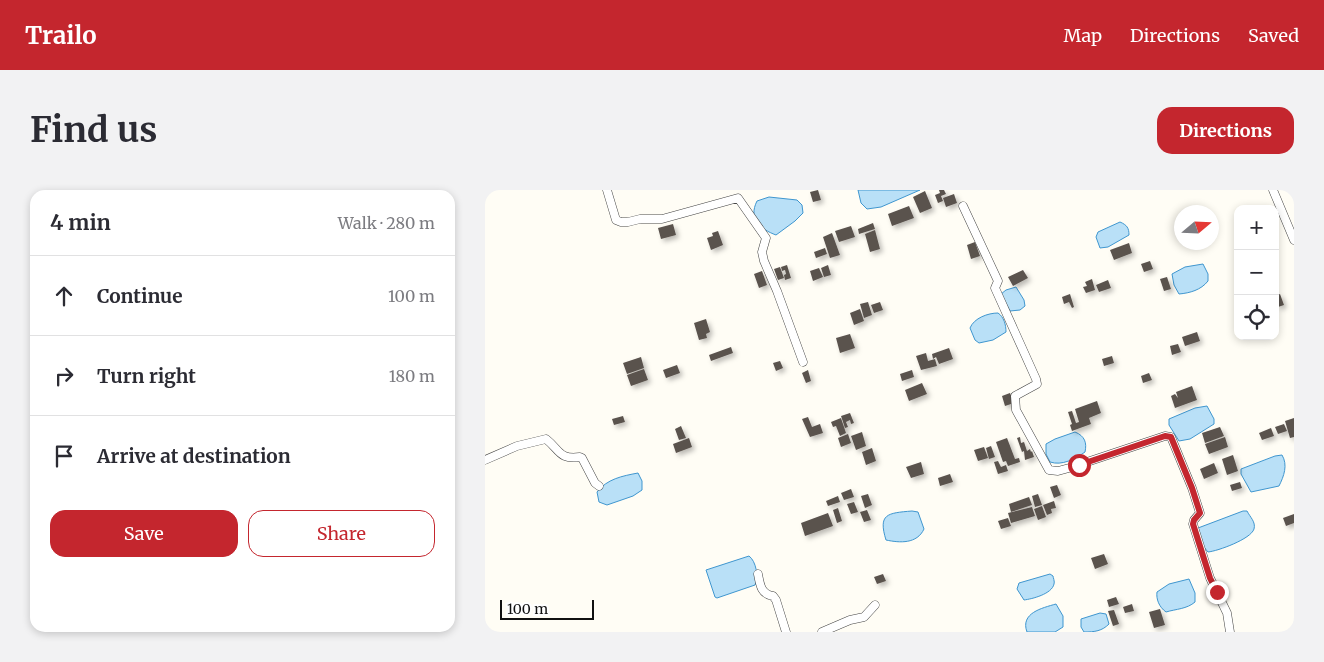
<!DOCTYPE html>
<meta charset="utf-8">
<style>
:root{--surface:#fff;--page:#f2f2f3;--text:#2b2b33;--muted:#7c7c81;--line:#e1e1e2;--accent:#c4262e}
body{margin:0;font-family:Merriweather,serif;background:var(--page);color:var(--text)}
.controls{position:absolute;right:15px;top:15px;display:grid;overflow:hidden;border-radius:10px;box-shadow:0 2px 8px #0003}
.controls button{width:45px;height:45px;display:grid;place-items:center;padding:0;border:0;border-bottom:1px solid var(--line);background:var(--surface);color:var(--text);font:25px sans-serif}
.compass{position:absolute;left:689px;top:15px;width:45px;height:45px;border-radius:50%;background:var(--surface);box-shadow:0 2px 8px #0003;rotate:71deg}
.scale{position:absolute;left:15px;bottom:12px;width:94px;box-sizing:border-box;padding-left:5px;border:2px solid #111;border-top:0;font-size:14px;line-height:18px;white-space:nowrap;color:#111;-webkit-text-stroke:4px #fff;paint-order:stroke}
.stop{position:absolute;width:15px;height:15px;margin:-11px;border:4px solid #c4262e;border-radius:50%;background:#fff}
.stop.end{background:#c4262e;border-color:#fff;box-shadow:0 1px 5px #0008}
.list{margin:0;padding:0;list-style:none}
h2{display:flex;justify-content:space-between;align-items:center;height:65px;margin:0;padding:0 20px;font-size:21px}
h2 small{font-size:16px;font-weight:400;color:var(--muted)}
.list li{display:grid;grid-template-columns:32px 1fr auto;gap:15px;align-items:center;box-sizing:border-box;height:80px;padding:0 20px;border-top:1px solid var(--line)}
.list b{display:block;font-size:19px;white-space:nowrap}
.list em{font-size:16px;font-style:normal;color:var(--muted)}
.actions{display:flex;gap:10px;padding:15px 20px}
.actions a{flex:1;padding:11px 0;border:1px solid var(--accent);border-radius:15px;text-align:center;font-size:18px;color:var(--accent)}
.actions .main{background:var(--accent);color:#fff}
.icon{flex:none;width:28px;height:28px;fill:none;stroke:currentColor;stroke-width:2;stroke-linecap:round;stroke-linejoin:round}
.map{position:relative;flex:none;width:809px;height:442px;overflow:hidden;border-radius:15px}
header{display:flex;align-items:center;gap:30px;box-sizing:border-box;height:70px;padding:0 25px;background:var(--accent);color:#fff}
header strong{font-size:24px}
nav{display:flex;gap:28px;margin-inline-start:auto;font-size:18px}
.intro{display:flex;align-items:center;justify-content:space-between;box-sizing:border-box;height:120px;padding:0 30px}
h1{margin:0;font-size:35px}
.button{padding:12px 22px;border-radius:15px;background:var(--accent);color:#fff;font-size:18px;font-weight:700}
main{display:flex;gap:30px;padding:0 30px}
aside{flex:1;background:var(--surface);border-radius:15px;box-shadow:0 2px 8px #0003}
.map>svg:first-child{display:block}
</style>
<header>
<strong>Trailo</strong>
<nav><a>Map</a><a>Directions</a><a>Saved</a></nav>
</header>
<div class="intro"><h1>Find us</h1><a class="button">Directions</a></div>
<main>
<aside>
<h2>4 min<small>Walk · 280 m</small></h2>
<ul class="list">
<li><svg class="icon" aria-label="ahead" viewBox="0 0 24 24"><path d="M12 20V5M6 11l6-6 6 6"/></svg><div><b>Continue</b></div><em>100 m</em></li>
<li><svg class="icon" aria-label="right" viewBox="0 0 24 24"><path d="M7 20v-9h11M14 6l5 5-5 5"/></svg><div><b>Turn right</b></div><em>180 m</em></li>
<li><svg class="icon" aria-label="arrive" viewBox="0 0 24 24"><path d="M6 21V4h12l-3 4 3 4H6"/></svg><div><b>Arrive at destination</b></div></li>
</ul>
<div class="actions"><a class="main">Save</a><a>Share</a></div>
</aside>
<div class="map">
<svg width="809" height="442" viewBox="0 0 809 442">
<defs>
<filter id="shadow"><feDropShadow dx="3" dy="3" stdDeviation="2.5" flood-color="#0004"/></filter>
</defs>
<rect width="100%" height="100%" fill="#fffdf5"/>
<!-- water -->
<path fill="#b9e0f7" stroke="#3f96cf" d="M373,0H435L396,17L382,19L376,13Z
M284,7L312,10L317,15L318,23L310,31L291,45C275,39 263,29 272,11Z
M635,32C642,35 644,38 644,45L623,57L615,58L611,47L613,42Z
M718,74L723,84V91C716,100 705,103 694,104L689,95L687,84L700,77Z
M531,97L539,110L540,116L535,120L525,121L516,104L521,100Z
M513,123C519,127 521,135 521,142L508,150L494,153L490,150L485,138C489,128 503,123 513,123Z
M722,216L729,229V234L705,249L694,251L684,235V229L710,218Z
M590,242C600,246 602,253 600,262C590,269 577,276 565,272L561,264V254L570,249Z
M797,265C803,275 799,286 794,296L766,302L756,284V279L790,266Z
M153,283L157,291V300L148,306L122,315L114,312L112,302C122,289 137,286 153,283Z
M427,321L433,322L439,339C432,354 415,353 401,350C393,324 402,323 427,321Z
M758,321H762C765,327 771,332 769,339C766,349 733,361 723,362L718,356L713,338Z
M264,366C271,371 274,387 270,395L232,408L230,407L221,380Z
M565,384L568,386C568,387 570,392 569,394C567,404 547,409 539,410L532,399L534,393Z
M704,389L710,403V412C702,419 691,419 681,422C674,417 671,409 672,402L684,394Z
M571,414L578,426V437L570,442H542C535,423 557,418 571,414Z
M615,423L621,424L624,434C617,441 610,442 599,442L596,437V429Z"/>
<!-- building -->
<path fill="#5a524d" filter="url(#shadow)" d="M333,0L336,10L328,12L325,2Z
M454,0H459L461,4L456,6L458,11L453,13L450,5L455,3Z
M440,1L447,18L435,23L428,7Z
M469,4L472,13L461,17L458,8Z
M424,16L429,28L407,36L403,24Z
M388,33L390,39L374,44L373,39Z
M188,34L191,45L176,49L173,38Z
M366,36L370,47L354,52L350,41Z
M390,40L395,59L385,62L380,44Z
M233,41L238,55L226,60L222,48L228,46L227,43Z
M347,43L355,65L345,68L338,47Z
M490,52L495,66L486,69L482,55Z
M644,53L647,63L629,70L625,60Z
M340,58L342,64L331,68L329,62Z
M665,71L668,79L659,82L656,74Z
M302,75L306,88L300,90L299,85L301,84L300,80L297,81L296,77Z
M343,75L346,85L339,87L336,78Z
M295,77L299,88L293,90L289,79Z
M334,78L338,87L328,91L325,81Z
M538,80L543,88L528,96L523,87Z
M277,81L282,95L274,98L269,84Z
M682,87L686,99L679,101L675,89Z
M607,89L610,100L601,103L598,97L602,96L600,92Z
M623,90L626,98L614,102L611,95Z
M585,104L589,117L587,118L584,112L579,114L577,107Z
M795,104L799,115L793,117L790,106Z
M383,112L387,125L379,128L375,114Z
M395,112L398,120L389,123L386,115Z
M375,119L379,131L369,135L365,123Z
M221,129L225,142L221,144L222,148L214,150L209,133Z
M712,142L715,151L700,156L697,147Z
M365,144L370,158L355,163L351,148Z
M693,154L696,162L687,165L685,156Z
M246,157L248,163L226,171L224,165Z
M464,158L468,169L454,174L451,167L448,169L447,164Z
M441,163L443,171L450,169L452,176L436,180L431,166Z
M627,166L629,173L619,176L617,169Z
M156,167L159,178L142,184L138,173Z
M295,171L298,178L291,181L288,173Z
M192,175L195,183L181,188L178,180Z
M159,179L163,190L146,196L142,185Z
M323,180L326,191L321,193L317,183Z
M427,180L429,187L417,191L415,184Z
M664,183L667,190L658,193L656,186Z
M437,193L442,204L424,211L420,200Z
M707,196L712,210L690,218L686,206L690,204L693,208L691,202Z
M525,203L529,213L520,216L517,206Z
M612,211L616,223L604,228L606,234L587,241L585,235L587,234L583,222L587,221L591,233L594,232L590,219Z
M365,223L369,233L366,234L365,230L361,232L363,237L360,238L356,226Z
M138,226L140,232L129,235L127,229Z
M323,227L327,237L335,234L338,243L325,247L317,229Z
M356,228L361,243L355,246L351,236L348,237L346,232Z
M809,228V247L805,248L800,231Z
M799,234L802,241L793,244L790,237Z
M196,236L201,248L194,250L190,239Z
M735,237L739,246L720,253L717,243Z
M786,238L789,246L777,250L774,243Z
M377,242L381,256L371,260L366,246Z
M363,244L366,253L356,257L353,248Z
M535,247L536,253L539,252L542,261L545,259L546,262L547,261L549,267L540,270L539,261L537,262L532,248Z
M740,247L743,257L724,264L720,254Z
M204,248L207,257L191,263L188,254Z
M522,248L530,269L534,268L535,272L523,276L521,271L518,272L511,252Z
M506,256L510,267L504,269L501,258Z
M499,257L503,268L493,271L489,260Z
M387,258L391,271L381,275L377,262Z
M748,265L753,281L742,285L737,269Z
M513,271L516,277L521,275L523,281L513,284L509,272Z
M436,272L439,284L426,288L421,277Z
M729,273L733,283L719,289L715,279Z
M465,284L468,292L455,296L453,288Z
M755,292L757,298L747,301L745,295Z
M572,295L576,305L569,308L565,297Z
M366,299L369,307L359,310L356,303Z
M383,304L387,315L380,318L376,306Z
M553,304L557,315L550,317L547,306Z
M353,306L355,312L343,316L341,311Z
M544,307L547,315L526,322L524,314Z
M569,311L571,318L566,319L567,323L562,325L558,315Z
M369,312L373,322L366,324L362,314Z
M557,316L561,327L553,330L549,319Z
M547,317L550,326L526,333L523,323Z
M353,318L357,331L352,333L348,320Z
M382,320L386,330L379,332L375,322Z
M343,323L348,336L320,346L316,333Z
M809,324V333L801,336L798,328Z
M523,328L526,336L516,339L513,331Z
M619,364L623,374L610,379L606,368Z
M398,384L401,391L392,394L389,387Z
M631,407L634,414L624,417L622,410Z
M647,414L649,421L640,423L638,417Z
M675,419L680,435L669,438L664,422Z
M629,420L634,434L628,436L623,421Z"/>
<g fill="none" stroke-linecap="round" stroke-linejoin="round">
<defs>
<path id="minor" d="M122,0L131,30L136,32H143L155,29H177L253,8L281,48L277,62L279,71L292,101L318,172
M788,0L809,50
M478,16L513,91L510,98L551,189L552,194L530,206L531,220L564,280L573,281L584,278L680,246L686,247L707,298L715,323L709,330L708,334L725,388L742,423L745,442
M0,270L32,256L61,249C75,260 74,270 95,267L97,268L110,293L114,296
M273,384C275,395 276,404 288,406L291,410L301,442
M337,442L365,430L379,427L390,415"/>
</defs>
<!-- minor casing -->
<use href="#minor" stroke="#444" stroke-width="9"/>
<!-- minor -->
<use href="#minor" stroke="#fff" stroke-width="8"/>
</g>
<g fill="none" stroke-linecap="round" stroke-linejoin="round">
<!-- route -->
<path stroke="#c4262e" stroke-width="6" d="M594,275L680,246L686,247L707,298L715,323L709,330L708,334L725,388L732,402"/>
</g>
</svg>
<div class="controls">
<button>+</button>
<button>−</button>
<button><svg class="icon" aria-label="locate" viewBox="0 0 24 24"><circle cx="12" cy="12" r="6"/><path d="M12 2v4M12 18v4M2 12h4M18 12h4"/></svg></button>
</div>
<svg class="compass" viewBox="-18 -18 36 36"><path d="M0-13l5 13h-10z" fill="#e53935"/><path d="M0 13l5-13h-10z" fill="#7c7c81"/></svg>
<div class="scale">100 m</div>
<div class="stop" style="left:594px;top:275px"></div>
<div class="stop end" style="left:732px;top:402px"></div>
</div>
</main>
